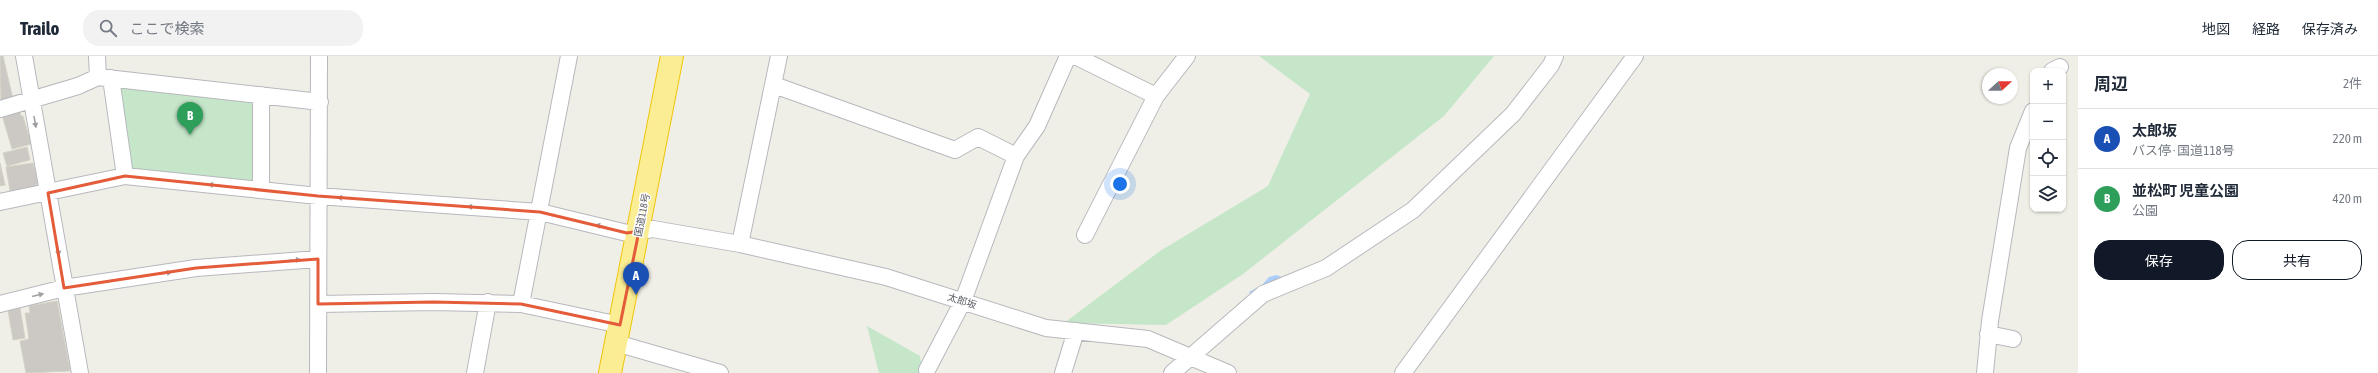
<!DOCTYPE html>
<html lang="ja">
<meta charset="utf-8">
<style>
:root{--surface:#fff;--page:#f2f2f3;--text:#1f2937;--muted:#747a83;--line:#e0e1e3;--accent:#111827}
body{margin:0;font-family:"Asap Condensed","Noto Sans JP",sans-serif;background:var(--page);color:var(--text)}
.controls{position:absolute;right:12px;top:12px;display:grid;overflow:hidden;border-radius:8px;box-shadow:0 1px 3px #0004}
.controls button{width:36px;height:36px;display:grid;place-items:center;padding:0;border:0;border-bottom:1px solid var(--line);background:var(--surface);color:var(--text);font:20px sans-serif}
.compass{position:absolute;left:1982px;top:12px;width:36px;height:36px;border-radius:50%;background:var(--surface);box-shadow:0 1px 3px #0004;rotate:69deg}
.you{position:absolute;left:1120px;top:128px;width:14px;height:14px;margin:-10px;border:3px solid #fff;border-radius:50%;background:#1a73e8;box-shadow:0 0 0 6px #1a73e833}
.badge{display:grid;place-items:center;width:26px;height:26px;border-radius:50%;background:var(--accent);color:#fff;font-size:13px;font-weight:700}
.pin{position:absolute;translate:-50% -33px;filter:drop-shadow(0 1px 2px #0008)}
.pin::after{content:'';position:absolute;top:21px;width:14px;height:12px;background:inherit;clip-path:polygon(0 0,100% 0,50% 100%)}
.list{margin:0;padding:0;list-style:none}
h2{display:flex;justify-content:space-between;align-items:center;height:52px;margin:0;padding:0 16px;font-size:17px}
h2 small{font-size:13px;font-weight:400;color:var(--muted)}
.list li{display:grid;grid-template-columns:26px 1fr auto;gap:12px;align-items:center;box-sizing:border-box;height:60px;padding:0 16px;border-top:1px solid var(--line)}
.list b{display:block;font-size:15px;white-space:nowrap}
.list p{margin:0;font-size:13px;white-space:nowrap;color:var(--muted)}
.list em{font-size:13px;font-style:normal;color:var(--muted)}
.actions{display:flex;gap:8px;padding:12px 16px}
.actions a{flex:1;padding:9px 0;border:1px solid var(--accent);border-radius:16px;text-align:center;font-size:14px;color:var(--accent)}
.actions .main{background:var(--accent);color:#fff}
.icon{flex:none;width:22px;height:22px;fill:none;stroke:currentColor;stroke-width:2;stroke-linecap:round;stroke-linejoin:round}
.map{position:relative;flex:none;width:2078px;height:317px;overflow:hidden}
header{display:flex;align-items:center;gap:24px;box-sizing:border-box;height:56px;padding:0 20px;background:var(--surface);border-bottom:1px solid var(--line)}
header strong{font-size:19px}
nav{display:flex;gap:22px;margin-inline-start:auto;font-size:14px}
.search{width:280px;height:36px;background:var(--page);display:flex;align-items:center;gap:10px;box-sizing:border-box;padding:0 14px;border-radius:16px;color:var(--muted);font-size:15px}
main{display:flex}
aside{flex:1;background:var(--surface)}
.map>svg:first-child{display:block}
</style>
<header>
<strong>Trailo</strong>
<div class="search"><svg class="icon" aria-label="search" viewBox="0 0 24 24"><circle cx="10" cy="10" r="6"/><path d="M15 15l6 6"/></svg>ここで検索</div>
<nav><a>地図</a><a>経路</a><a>保存済み</a></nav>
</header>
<main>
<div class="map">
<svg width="2078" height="317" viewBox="0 0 2078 317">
<rect width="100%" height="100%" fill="#f0efe7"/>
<!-- green -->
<path fill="#c5e6c9" d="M1259,0H1494L1444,60L1243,218L1166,269L1064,267L1160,195L1268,130L1310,38Z
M114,27L257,42L258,126L129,116Z
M867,270L920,300L923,317H879Z"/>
<!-- water -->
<path fill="#abcefc" d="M1276,219L1282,221L1276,229L1252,241L1249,236L1262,229L1269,221Z"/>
<!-- building -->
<path fill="#ccc9c4" stroke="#d5d2c5" d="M0,0H3L13,43L1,46Z
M20,54L21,60H23L31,88L12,93L2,59Z
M27,91L30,104L7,110L3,97Z
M0,107L5,129L0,130Z
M33,107L38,126L36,130L10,135L6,111Z
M57,245L70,315L26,317L20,285L29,283L25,257H30L29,250Z
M20,252L25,282L13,284L8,254Z"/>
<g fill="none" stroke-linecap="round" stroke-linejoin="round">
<defs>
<path id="minor" d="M24,0L80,317
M97,0L98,21
M1075,0L1156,40
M2052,15L2060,11
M111,22L125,120
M774,29L955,94L978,81L1016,100
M261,39V134
M0,53L78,30L98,21L320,46
M0,146L125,120L318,140L540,156L627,177L653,173L740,188L886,221L1046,272L1148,283L1228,317
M1085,179L1156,40L1187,0
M740,188L779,0
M0,248L64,232L196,212L318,203
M318,248L434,246L521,248L620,269
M521,248L569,0
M1988,278L2013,283
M616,287L720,317
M927,314L963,245L1016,100L1037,70L1068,0
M318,317L319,0
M475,317L488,246
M1063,317L1076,275
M1172,317L1263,238L1326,212L1413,154L1513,58L1551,9L1555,0
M1403,317L1635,0
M1985,317L1990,265L2018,92L2033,55"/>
<path id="highway" d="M610,317L672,0"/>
</defs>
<!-- minor casing -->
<use href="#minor" stroke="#b7b8bd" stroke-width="18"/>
<!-- highway casing -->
<use href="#highway" stroke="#f0c508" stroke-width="24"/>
<!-- minor -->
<use href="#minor" stroke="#fff" stroke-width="16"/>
<!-- highway -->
<use href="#highway" stroke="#faed94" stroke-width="22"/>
</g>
<!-- one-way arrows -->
<defs><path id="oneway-solid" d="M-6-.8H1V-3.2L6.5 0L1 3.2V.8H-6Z"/></defs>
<g fill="#9ea0a4">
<use href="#oneway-solid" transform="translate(35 66) rotate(80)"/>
<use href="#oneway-solid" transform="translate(214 129) rotate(-174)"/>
<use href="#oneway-solid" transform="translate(343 142) rotate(-176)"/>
<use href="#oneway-solid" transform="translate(473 151) rotate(-176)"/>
<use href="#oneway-solid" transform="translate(601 170) rotate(-167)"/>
<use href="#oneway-solid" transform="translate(58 194) rotate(80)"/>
<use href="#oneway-solid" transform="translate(295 204) rotate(-4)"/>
<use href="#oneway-solid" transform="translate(166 217) rotate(-9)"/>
<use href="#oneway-solid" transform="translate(38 239) rotate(-14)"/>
</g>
<!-- marked area -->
<path fill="none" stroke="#e45c39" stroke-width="3" stroke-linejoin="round" d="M125,120L318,140L540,156L627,177L639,175L620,269L521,248L434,246L318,248V203L196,212L64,232L48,137Z"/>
<g text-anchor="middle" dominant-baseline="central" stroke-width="3" stroke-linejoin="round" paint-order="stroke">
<!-- street labels -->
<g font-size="10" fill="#5e6167" stroke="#fff">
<text transform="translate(642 159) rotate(-79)">国道118号</text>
<text transform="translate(962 245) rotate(18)">太郎坂</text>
</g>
</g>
</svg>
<div class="controls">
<button>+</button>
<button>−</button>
<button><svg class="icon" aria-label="locate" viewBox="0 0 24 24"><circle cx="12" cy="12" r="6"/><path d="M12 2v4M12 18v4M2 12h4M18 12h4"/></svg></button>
<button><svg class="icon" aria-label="layers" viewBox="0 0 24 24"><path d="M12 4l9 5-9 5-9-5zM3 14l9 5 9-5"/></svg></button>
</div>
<svg class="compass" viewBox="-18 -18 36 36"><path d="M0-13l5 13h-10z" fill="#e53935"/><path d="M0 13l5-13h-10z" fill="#747a83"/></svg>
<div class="you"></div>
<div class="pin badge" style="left:636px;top:239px;background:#1a4fb4">A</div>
<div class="pin badge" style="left:190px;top:79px;background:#2e9e5b">B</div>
</div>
<aside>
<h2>周辺<small>2件</small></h2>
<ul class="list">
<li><span class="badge" style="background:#1a4fb4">A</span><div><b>太郎坂</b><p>バス停 · 国道118号</p></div><em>220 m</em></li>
<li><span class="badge" style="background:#2e9e5b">B</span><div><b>並松町 児童公園</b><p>公園</p></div><em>420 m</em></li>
</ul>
<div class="actions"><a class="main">保存</a><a>共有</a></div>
</aside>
</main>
